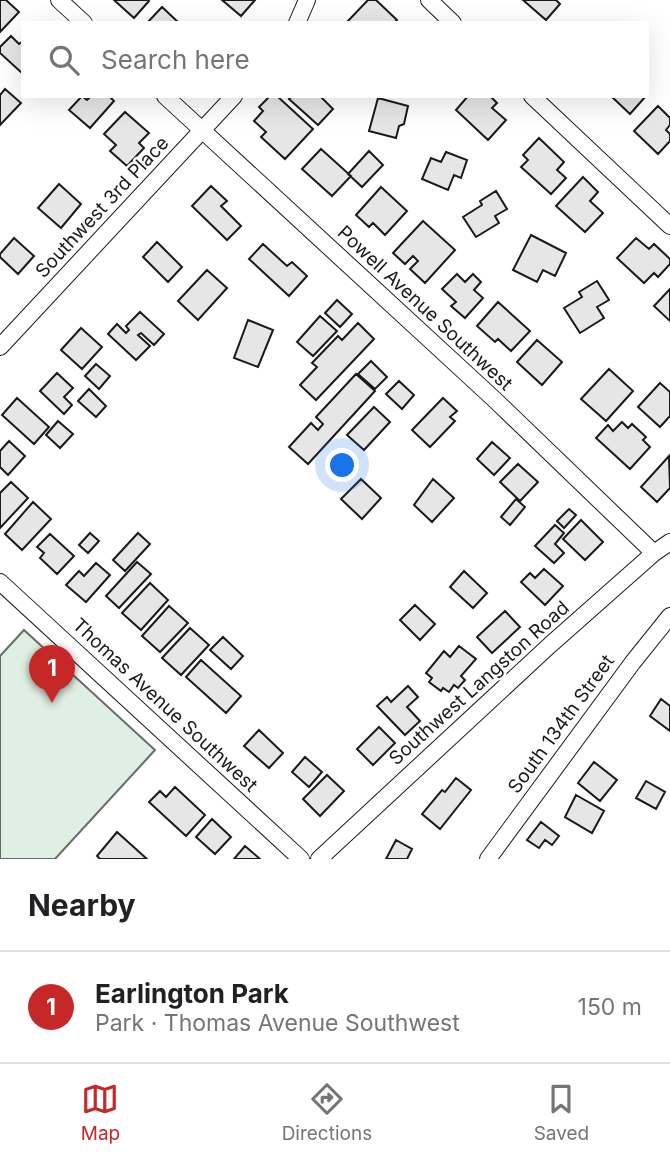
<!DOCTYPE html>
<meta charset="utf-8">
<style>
:root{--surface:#fff;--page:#f6f6f6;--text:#202124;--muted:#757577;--line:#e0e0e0;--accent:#c62828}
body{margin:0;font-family:Inter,sans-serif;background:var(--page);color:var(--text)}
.you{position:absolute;left:343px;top:466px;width:24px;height:24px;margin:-18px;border:5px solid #fff;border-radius:50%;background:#1a73e8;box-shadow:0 0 0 10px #1a73e833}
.badge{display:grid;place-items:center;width:46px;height:46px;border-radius:50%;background:var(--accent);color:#fff;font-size:23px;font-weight:700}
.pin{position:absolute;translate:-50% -58px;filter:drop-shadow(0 2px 4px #0008)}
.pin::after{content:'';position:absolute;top:37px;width:24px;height:21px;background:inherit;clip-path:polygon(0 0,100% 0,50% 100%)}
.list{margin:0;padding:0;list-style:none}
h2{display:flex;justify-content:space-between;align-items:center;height:91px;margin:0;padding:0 28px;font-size:30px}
h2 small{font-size:23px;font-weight:400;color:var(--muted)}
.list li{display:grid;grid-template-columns:46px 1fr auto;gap:21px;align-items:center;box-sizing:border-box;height:112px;padding:0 28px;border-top:2px solid var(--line)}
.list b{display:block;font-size:26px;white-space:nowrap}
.list p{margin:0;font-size:23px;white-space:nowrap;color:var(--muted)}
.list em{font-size:23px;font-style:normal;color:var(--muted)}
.icon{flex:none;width:38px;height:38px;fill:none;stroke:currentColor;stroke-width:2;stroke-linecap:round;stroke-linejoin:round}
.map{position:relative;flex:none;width:670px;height:859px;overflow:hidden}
.search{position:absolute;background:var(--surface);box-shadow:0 7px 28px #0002;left:21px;right:21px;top:21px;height:77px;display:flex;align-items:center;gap:18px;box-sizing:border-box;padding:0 24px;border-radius:0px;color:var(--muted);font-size:26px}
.sheet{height:203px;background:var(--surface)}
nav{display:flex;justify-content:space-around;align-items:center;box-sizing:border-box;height:98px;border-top:2px solid var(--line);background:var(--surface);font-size:19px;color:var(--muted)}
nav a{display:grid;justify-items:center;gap:4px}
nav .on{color:var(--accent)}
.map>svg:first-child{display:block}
</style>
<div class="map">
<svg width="670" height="859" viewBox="0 0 670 859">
<rect width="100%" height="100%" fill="#fff"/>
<!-- green -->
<path fill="#e0efe3" stroke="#6a6a6a" stroke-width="2" d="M24,630L155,750L55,859H0V656Z"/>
<!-- building -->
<path fill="#e6e6e6" stroke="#1a1a1a" stroke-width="2" d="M0,0H6L19,12L0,32Z
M114,0H148L149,1L134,18Z
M222,0H255L241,16Z
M368,0H376L397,20L394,23H346Z
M523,0H556L560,4L546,20Z
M162,7L179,23H147Z
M11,36L19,44L23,41V74L0,53V47Z
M5,89L21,103L0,125V95Z
M82,96L87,100L91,96H109L114,101L90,128L69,110Z
M270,96H277L313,129L285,159L261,137L266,132L254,121L263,111L259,107Z
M292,96H320L333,109L318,125L289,99Z
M468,96H490L497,103L492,108L506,120L488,140L456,110Z
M611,96H646L630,114Z
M378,98L408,106L404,124L399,126L396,138L369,131Z
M658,106L670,118V125L666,130L670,134V141L658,154L634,131Z
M125,112L149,133L139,143L144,148L127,166L110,151L116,145L104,134Z
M539,138L564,162L557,170L566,178L551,194L521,167L528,160L523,155Z
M321,149L351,176L332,196L302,169Z
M369,151L383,165L362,187L348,174Z
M446,152L467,160L461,178L454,175L448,190L422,179L431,158L441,162Z
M583,177L598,192L590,201L603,213L585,232L556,206Z
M59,184L81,204L61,228L38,208Z
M211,186L227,201L221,206L241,226L227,240L192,206Z
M381,187L407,211L385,235L373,223L369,227L356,215Z
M496,191L507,209L495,216L499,223L476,237L463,217L482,205L480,201Z
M423,221L455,250L425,283L410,269L418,261L413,256L405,264L393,253Z
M531,235L566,253L555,276L543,270L537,282L513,270Z
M14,238L34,256L18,274L0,257V254Z
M636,238L649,249L654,244L670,259V264L658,277L654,273L644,283L617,258Z
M157,242L182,267L168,282L143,257Z
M263,244L287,266L292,262L307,276L289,296L249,259Z
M207,270L227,288L198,320L178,301Z
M457,274L465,282L473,274L481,282L474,290L483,298L465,318L451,306L456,302L442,289Z
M597,281L609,300L597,307L604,318L580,333L564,308L582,297L579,292Z
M670,289V321L654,306Z
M337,300L352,314L340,327L325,313Z
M498,302L530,331L511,351L498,339L495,342L477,326Z
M140,312L164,334L154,345L141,333L138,335L150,346L136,360L108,334L117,324L126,333L129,330L126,326Z
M320,316L337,331L313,356L297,342Z
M248,320L273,330L258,367L234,358Z
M358,323L374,339L316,400L300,385L317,367L312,363L338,336L342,340Z
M81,328L102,347L82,369L61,350Z
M537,340L562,362L542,385L517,362Z
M371,361L387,377L375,389L358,374Z
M96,364L110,376L99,389L85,376Z
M609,369L633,391L606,421L581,399Z
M57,373L73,388L64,397L72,405L64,414L40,391Z
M356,374L375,391L308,464L289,447L311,423L318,430L323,424L316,417Z
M399,381L414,395L402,409L386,394Z
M660,383L670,392V416L660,427L638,407Z
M89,389L106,406L96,417L78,401Z
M17,398L49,427L34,444L2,415Z
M443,398L457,411L450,417L455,421L430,447L412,430Z
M374,407L390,422L364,450L347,435Z
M58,421L73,434L60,448L46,435Z
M622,422L628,428L632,424L646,437L643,440L650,447L630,469L596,438L608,425L613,431Z
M9,441L25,456L8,475L0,467V451Z
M492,442L510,458L494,475L477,459Z
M669,456L670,488L657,502L641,487Z
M518,464L538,482L520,501L500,482Z
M361,479L381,498L362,519L341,499Z
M433,479L454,498L432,522L414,505Z
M11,482L28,498L0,528V493Z
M516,499L525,507L510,525L501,517Z
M33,502L51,519L22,550L5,534Z
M569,509L576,515L564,528L557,521Z
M581,520L603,542L585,560L563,539Z
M555,525L564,533L555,544L564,553L554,563L535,546Z
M90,533L99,541L88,553L79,545Z
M138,533L150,544L125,571L113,560Z
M50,534L74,556L57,574L40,558L44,553L37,547Z
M137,562L151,574L119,608L106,596Z
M96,563L110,575L86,602L66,585L79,571L84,576Z
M544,569L563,586L545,605L521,582L530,573L535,578Z
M464,571L487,593L473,608L450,587Z
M150,583L168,600L141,630L122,613Z
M415,605L435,624L420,640L400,620Z
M169,606L188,623L160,652L142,636Z
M505,611L520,627L492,653L477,637Z
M190,628L209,645L181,675L162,658Z
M223,637L243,656L231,669L210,650Z
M459,646L476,659L461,676L465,680L458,688L454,685L449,692L443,688L441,691L429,682L432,678L426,673L444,651L450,657Z
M201,660L241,696L226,713L186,677Z
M408,686L418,697L407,707L420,721L405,735L377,706L387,697L391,702Z
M661,699L670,706V731L650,716Z
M379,727L395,743L373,765L357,749Z
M259,730L283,753L269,768L244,746Z
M305,757L322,772L309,787L292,772Z
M594,762L617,780L600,801L578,783Z
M327,775L344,791L320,816L303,799Z
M456,778L471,790L440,829L422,814L442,790L445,792Z
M646,781L665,792L656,809L636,798Z
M175,787L205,815L186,836L149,802L160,791L166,797Z
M576,795L604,811L592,833L565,817Z
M212,819L231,837L215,854L196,837Z
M541,822L559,836L552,845L545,840L539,848L527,840Z
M117,832L147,859H100L97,856Z
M396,840L412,849L407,859H386Z
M245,846L260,859H234Z"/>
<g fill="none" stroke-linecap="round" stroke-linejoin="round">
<defs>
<path id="street" d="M59,0L84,23
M429,0L453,23
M297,23L307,0
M165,96L494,399L654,553
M532,96L670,226
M0,347L234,96
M0,582L301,859
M319,859L550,645L654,553L670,542
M488,859L633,662L670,616"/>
</defs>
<!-- street casing -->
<use href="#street" stroke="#1a1a1a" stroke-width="18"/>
<!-- street -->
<use href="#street" stroke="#fff" stroke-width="16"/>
</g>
<g text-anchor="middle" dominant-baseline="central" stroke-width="5" stroke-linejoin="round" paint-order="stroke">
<!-- street labels -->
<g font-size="19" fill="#1a1a1a" stroke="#fff">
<text transform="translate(102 207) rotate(-47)">Southwest 3rd Place</text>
<text transform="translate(425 308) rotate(43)">Powell Avenue Southwest</text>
<text transform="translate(479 683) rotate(-42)">Southwest Langston Road</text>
<text transform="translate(165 705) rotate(43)">Thomas Avenue Southwest</text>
<text transform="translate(561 724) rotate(-54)">South 134th Street</text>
</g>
</g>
</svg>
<div class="you"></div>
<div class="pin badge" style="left:52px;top:703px">1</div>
<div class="search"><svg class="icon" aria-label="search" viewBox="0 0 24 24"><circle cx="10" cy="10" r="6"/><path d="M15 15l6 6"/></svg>Search here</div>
</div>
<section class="sheet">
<h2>Nearby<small></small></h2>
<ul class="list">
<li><span class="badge">1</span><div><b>Earlington Park</b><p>Park · Thomas Avenue Southwest</p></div><em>150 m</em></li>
</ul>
</section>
<nav>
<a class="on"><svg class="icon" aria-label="map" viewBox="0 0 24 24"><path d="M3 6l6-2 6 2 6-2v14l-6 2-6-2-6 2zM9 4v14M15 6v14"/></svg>Map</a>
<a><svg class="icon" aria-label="directions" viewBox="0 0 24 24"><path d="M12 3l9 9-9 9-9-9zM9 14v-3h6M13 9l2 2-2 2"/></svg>Directions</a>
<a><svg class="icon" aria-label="saved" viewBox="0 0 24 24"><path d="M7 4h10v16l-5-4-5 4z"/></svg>Saved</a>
</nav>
